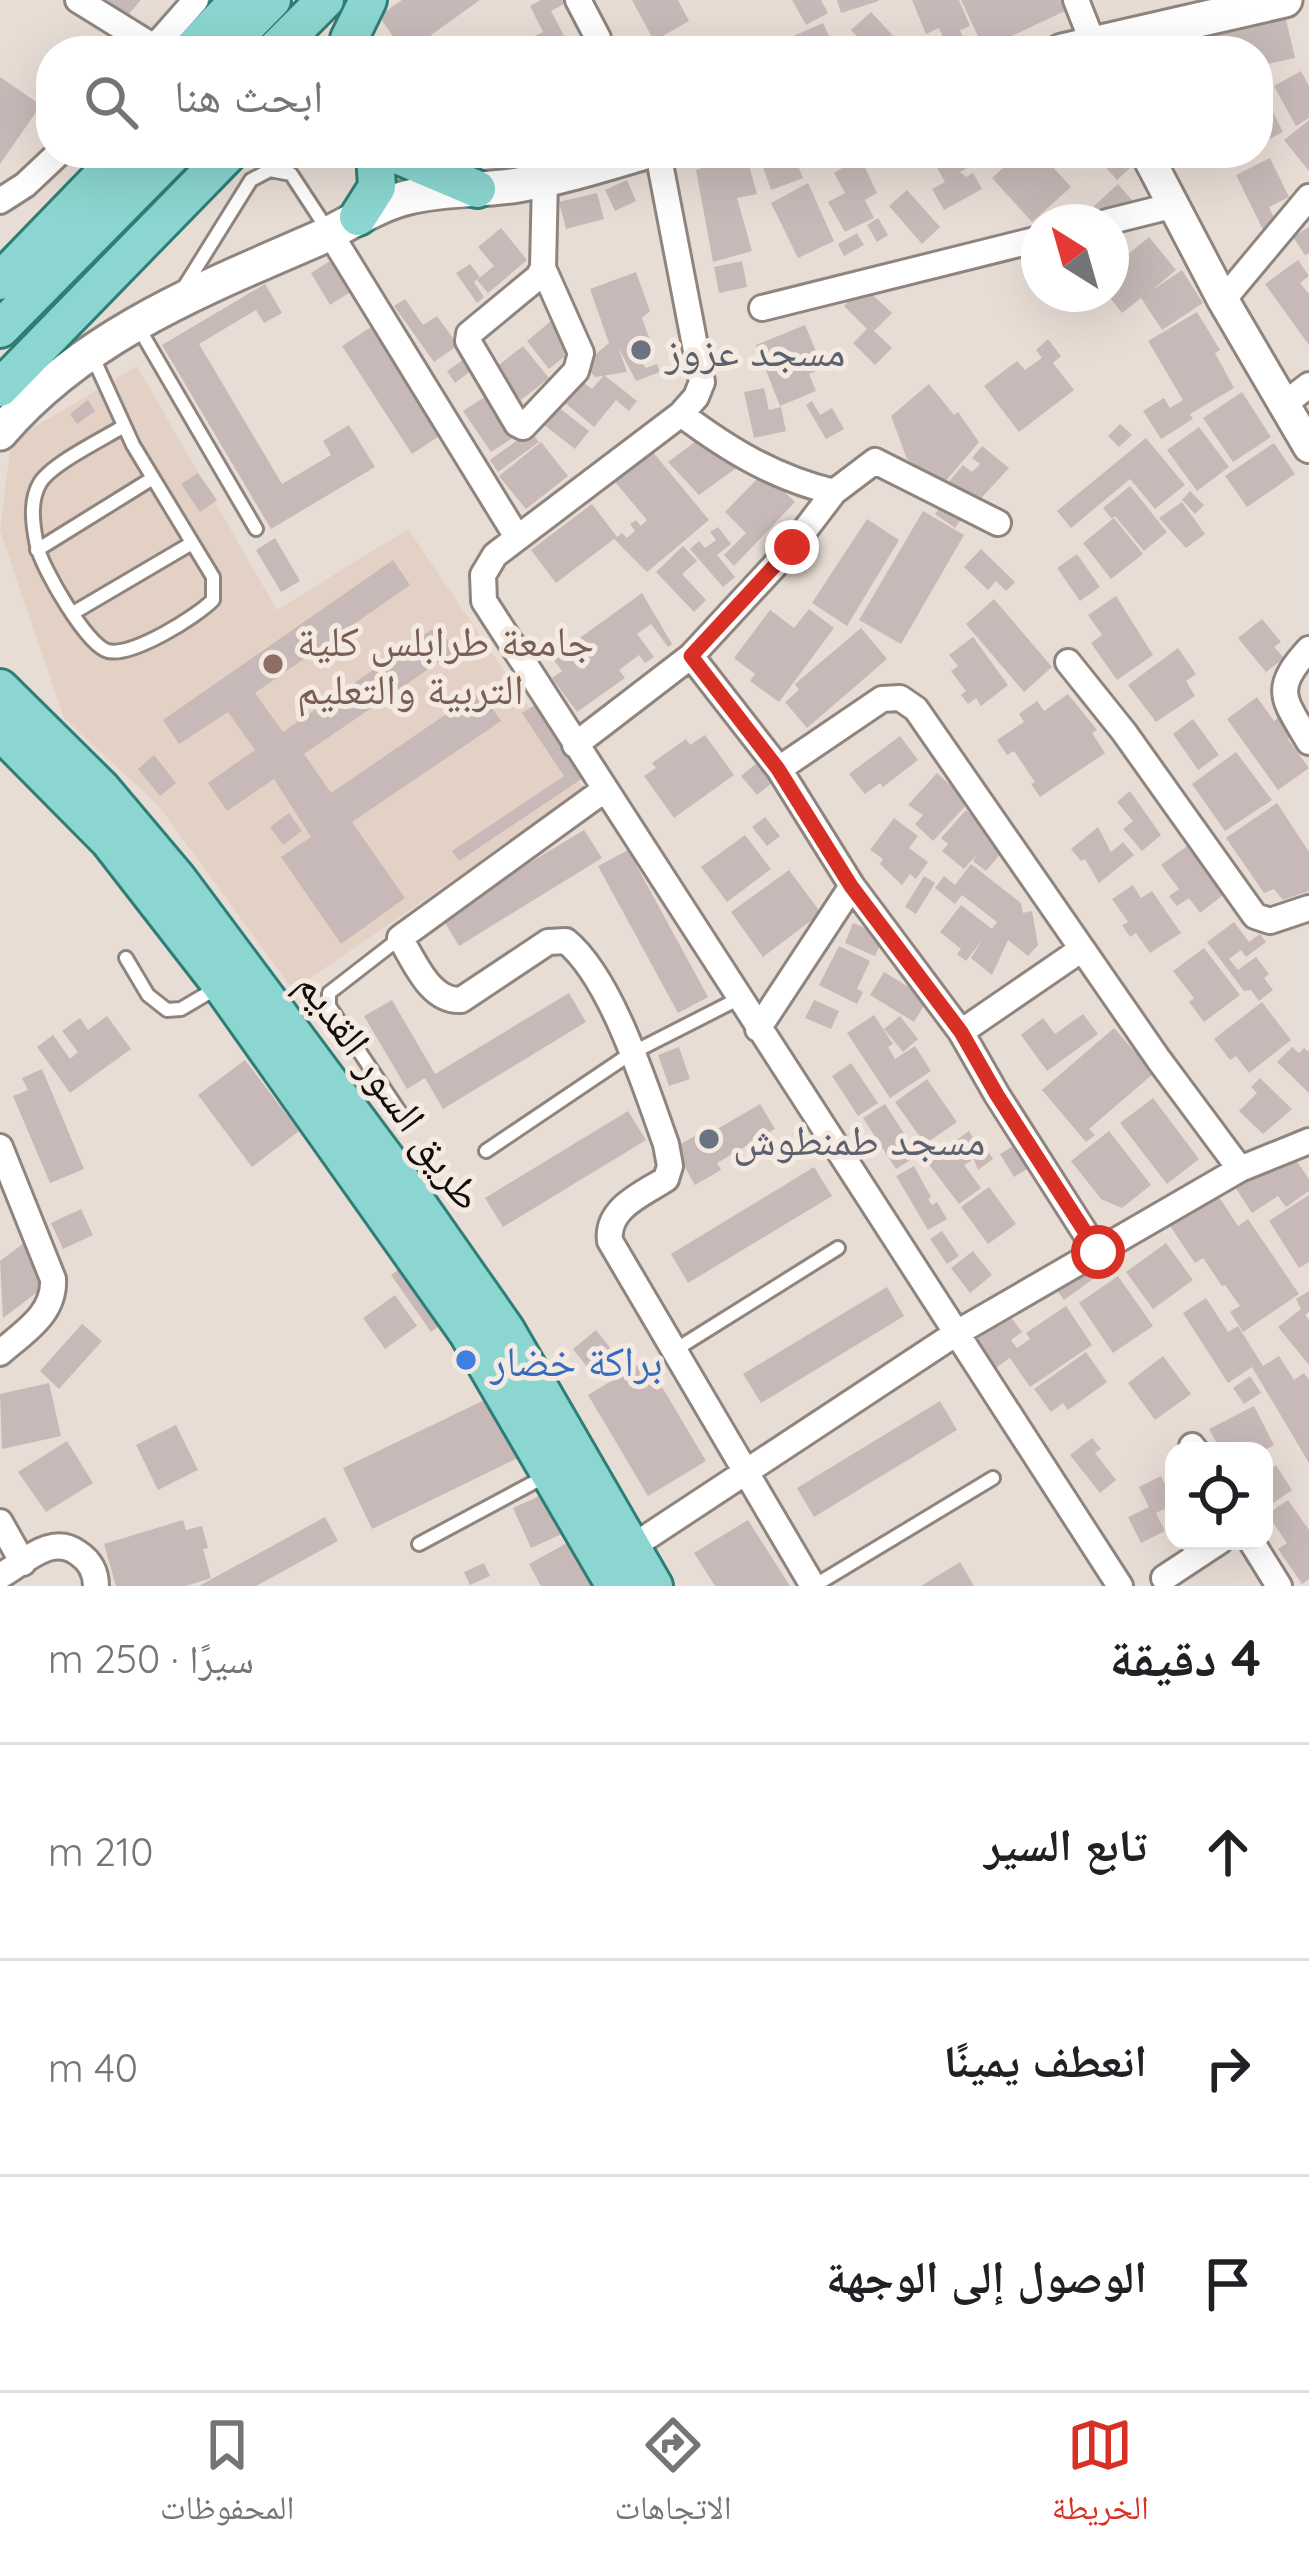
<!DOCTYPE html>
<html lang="ar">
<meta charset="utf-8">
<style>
:root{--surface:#fff;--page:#f2f2f2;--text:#202124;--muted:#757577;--line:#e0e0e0;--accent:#d93025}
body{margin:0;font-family:Quicksand,"Noto Naskh Arabic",sans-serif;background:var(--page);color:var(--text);direction:rtl}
.controls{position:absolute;right:36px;bottom:36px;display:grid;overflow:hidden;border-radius:24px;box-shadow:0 12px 48px #0002}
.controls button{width:108px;height:108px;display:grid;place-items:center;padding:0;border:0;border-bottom:3px solid var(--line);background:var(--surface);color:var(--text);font:60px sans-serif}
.compass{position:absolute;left:1021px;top:204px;width:108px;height:108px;border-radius:50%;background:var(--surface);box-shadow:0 12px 48px #0002;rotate:323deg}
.stop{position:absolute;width:36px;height:36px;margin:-27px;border:9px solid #d93025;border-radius:50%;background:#fff}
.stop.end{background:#d93025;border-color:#fff;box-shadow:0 3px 12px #0008}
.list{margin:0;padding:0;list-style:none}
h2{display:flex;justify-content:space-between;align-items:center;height:156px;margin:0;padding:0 48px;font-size:51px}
h2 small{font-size:39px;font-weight:400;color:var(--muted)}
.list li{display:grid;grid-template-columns:78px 1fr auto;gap:36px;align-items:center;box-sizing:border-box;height:216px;padding:0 48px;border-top:3px solid var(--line)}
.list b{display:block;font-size:45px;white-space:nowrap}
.list em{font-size:39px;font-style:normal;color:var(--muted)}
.icon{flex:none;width:66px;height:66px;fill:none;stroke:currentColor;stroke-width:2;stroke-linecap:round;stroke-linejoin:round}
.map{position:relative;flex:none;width:1309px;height:1586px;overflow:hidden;direction:ltr}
.search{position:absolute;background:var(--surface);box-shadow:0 12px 48px #0002;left:36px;right:36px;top:36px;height:132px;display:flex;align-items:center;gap:30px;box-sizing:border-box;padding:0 42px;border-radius:48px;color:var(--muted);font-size:45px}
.sheet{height:804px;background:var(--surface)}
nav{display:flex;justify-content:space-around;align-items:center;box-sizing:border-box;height:168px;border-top:3px solid var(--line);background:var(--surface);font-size:33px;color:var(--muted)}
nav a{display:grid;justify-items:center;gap:6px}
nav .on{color:var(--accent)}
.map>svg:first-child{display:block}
</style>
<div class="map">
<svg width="1309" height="1586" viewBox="0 0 1309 1586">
<rect width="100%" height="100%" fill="#e8ddd5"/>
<!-- built -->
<path fill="#e3d1c5" d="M137,366L277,610L408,529L585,790L293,990L158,805L64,718L0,531L11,441Z"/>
<!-- building -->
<path fill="#c7b9b8" d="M107,0H141L127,16Z
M402,0H480L431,35L443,51H403L379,16Z
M541,0H572L551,11L572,51H543L535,36L543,32L530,6Z
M632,0H678L689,21L654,41Z
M792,0H821L828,13L806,25Z
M837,0H878L879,1L841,13Z
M912,0H959L970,26L960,30L965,42L948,49L939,28L926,34Z
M961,0H1063L1067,10L984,49Z
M871,12L897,40L884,51H871L851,30Z
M1285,15L1295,58L1258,66V51H1204L1200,35Z
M823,23L836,51H797L791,37Z
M1301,71L1309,86V118L1296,126L1274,86Z
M0,77L41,105L0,164Z
M1258,82L1283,132L1258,145Z
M1309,120V171L1284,140Z
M758,153H793L803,178L771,190Z
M961,153H995L960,172L966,177L973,173L982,189L944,210L932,189L945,182L936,166Z
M1019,153H1040L1071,187L1032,222L992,178Z
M1093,153H1140L1143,156L1117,180Z
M746,154L757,194L737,198L752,251L713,262L696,170Z
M860,157L877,193L865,200L874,218L845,232L828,202L845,193L834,173Z
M1270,158L1289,197L1269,207L1281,233L1268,240L1236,175Z
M627,180L636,201L615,211L605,190Z
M808,183L834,241L798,258L771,203Z
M1118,184L1132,200L1108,221L1094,206Z
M907,190L940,227L922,244L889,206Z
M597,193L604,219L566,229L559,202Z
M878,218L888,235L877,242L867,225Z
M1309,227V253L1305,255L1293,237Z
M501,228L527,260L488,293L477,280L494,266L478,247Z
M857,233L864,245L844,256L838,244Z
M1149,237L1176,270L1151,291L1182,270L1203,303L1162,330L1141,298L1122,313L1107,294H1111V268Z
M333,259L352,291L330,305L311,273Z
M1298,260L1309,276L1300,283L1309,294V345L1265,284Z
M742,261L747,287L719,293L714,267Z
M470,264L480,277L474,282L484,297L477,303L456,273Z
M636,272L650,311L642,318L650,340L633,354L646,368L657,364L660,372L636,381L618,347L627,372L595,377L584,364L609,343L590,289Z
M265,284L282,313L264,323L256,310L199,344L282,484L331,455L323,441L349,425L375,467L271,529L162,345Z
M863,286L892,313L874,331L892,348L875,365L853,343L867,329L844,306Z
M405,299L423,325L437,316L458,345L434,362L394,306Z
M1197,312L1220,350L1215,353L1234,388L1190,414L1193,419L1161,439L1143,411L1164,398L1170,408L1183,400L1148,341Z
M551,321L574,349L549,369L527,341Z
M805,325L823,368L809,374L816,391L780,406L756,345Z
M371,327L441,435L412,454L342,346Z
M1048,339L1061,356L1053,363L1074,390L1019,432L984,386L1017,361L1025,370L1042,358L1036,350Z
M523,346L549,378L521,400L495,368Z
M464,359L472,370L455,383L447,371Z
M604,375L637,401L629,411L616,400L594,427L558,397L575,376L592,389Z
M929,384L954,415L958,412L979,442L943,484L907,459L891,416Z
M764,388L769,410L781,407L786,431L754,438L744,392Z
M1242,392L1271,437L1233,462L1203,418Z
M491,393L519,434L491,452L463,411Z
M88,400L95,411L77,424L70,414Z
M812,401L820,415L832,408L844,429L826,439L806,405Z
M553,403L589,431L575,449L539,421Z
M1120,424L1132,435L1119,447L1108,436Z
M1199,427L1229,467L1197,491L1167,450Z
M530,431L539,442L498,472L490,460Z
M703,436L722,461L731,455L739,466L699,495L668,462Z
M1146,438L1185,485L1155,509L1130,479L1071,528L1057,511Z
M541,442L568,476L526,509L499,476Z
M1274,443L1295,474L1247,507L1225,476Z
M982,446L1009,468L974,506L947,484L963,465L972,472L980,464L972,458Z
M652,451L709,520L647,572L614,539L556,583L531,550L592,504L617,537L622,533L627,538L635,531L630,524L636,520L641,526L647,520L615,482Z
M764,472L795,502L734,566L724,555L746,533L725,512Z
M198,473L217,500L200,512L181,484Z
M1130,486L1167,532L1144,551L1115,516L1112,519L1103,508Z
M1190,491L1204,505L1195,514L1182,500Z
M1182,502L1205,534L1186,548L1159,518Z
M943,503L963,517L955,528L935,514Z
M923,511L964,535L901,644L859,620Z
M1114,518L1143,554L1111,579L1083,543Z
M867,519L899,540L847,626L812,603Z
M718,527L731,544L717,555L735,577L723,587L690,549L699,541L705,548L716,540L710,532Z
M275,538L300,581L281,592L256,550Z
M683,546L697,561L682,574L706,600L694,612L656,572Z
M981,549L1015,582L1006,591L996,581L988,590L964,567Z
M1077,554L1100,587L1080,601L1057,568Z
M393,560L410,585L255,693L283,732L437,626L455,651L304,754L331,793L480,691L501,721L352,822L405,898L341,944L281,857L311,837L274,779L227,811L208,783L255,750L228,712L179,744L163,720Z
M642,593L672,644L668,647L651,624L637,634L654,657L645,663L639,655L619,670L625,678L577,712L552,678L562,671L552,658Z
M1116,596L1153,655L1117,680L1091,643L1102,635L1088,615Z
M994,599L1052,667L1024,692L966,624Z
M809,609L834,628L779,702L750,681L755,674L734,658L770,610L794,628Z
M1262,619L1281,642L1274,647L1284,658L1266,672L1238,638Z
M861,628L887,659L807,728L785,702L799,690L795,684Z
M973,637L1008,685L981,706L976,698L968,704L961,695L966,691L951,671L958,666L949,655Z
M1178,648L1196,674L1186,681L1195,696L1156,722L1128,685Z
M1068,694L1097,730L1092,733L1105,753L1040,797L1031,784L1035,782L1014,751L1007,755L997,740L1024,722L1019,714L1037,701L1044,711Z
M1257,697L1274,721L1283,714L1297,733L1288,739L1309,768L1278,790L1227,719Z
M535,705L583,778L459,861L452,851L564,776L522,713Z
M1193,719L1219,755L1198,770L1173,734Z
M705,735L734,775L674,818L644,776L656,768L652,763L686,739L690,745Z
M900,736L918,760L883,787L880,783L865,794L849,774Z
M1236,752L1272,800L1225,831L1192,784Z
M154,755L176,783L160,796L138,769Z
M758,762L774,781L757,795L741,776Z
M937,773L969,802L933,841L915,824L923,815L908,805Z
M1130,791L1161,835L1142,851L1123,829L1133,821L1117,802Z
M1277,803L1309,852V891L1283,900L1274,889L1264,893L1226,838Z
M966,810L1007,846L986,871L973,861L977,854L964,869L942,851L948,844L941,838Z
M289,813L302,831L283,845L270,827Z
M765,817L780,836L767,846L752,827Z
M894,818L918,836L909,848L928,862L916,879L910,874L902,885L880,864L883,859L870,850Z
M1098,827L1111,852L1123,842L1134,855L1099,883L1085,859L1081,861L1071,849Z
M584,830L602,858L459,946L441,916Z
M745,835L771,869L727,902L701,867Z
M1187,846L1223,895L1200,913L1189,898L1177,906L1169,896L1179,889L1161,865Z
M628,850L708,997L678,1013L598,866Z
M971,864L1021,903L1023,913L1032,911L1038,945L1028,956L1008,940L992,975L971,958L982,940L966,961L957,954L961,949L940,932L961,905L992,929L997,922L962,895L955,904L935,888L944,876L955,885Z
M789,870L821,913L763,957L731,912Z
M924,876L935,883L916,914L905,907Z
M1133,885L1141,898L1152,891L1181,933L1150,953L1136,933L1130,937L1122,925L1128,922L1112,899Z
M1234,922L1249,942L1260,934L1266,942L1246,957L1241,950L1229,959L1238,970L1256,957L1269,974L1264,978L1273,990L1259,1001L1251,990L1244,991L1207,942Z
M853,923L884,936L875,956L845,943Z
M839,946L870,961L857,989L863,992L857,1004L819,985Z
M1204,948L1240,995L1204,1022L1189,1002L1194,998L1173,971Z
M884,972L928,999L914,1022L870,995Z
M569,993L586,1022L443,1109L425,1078L407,1089L364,1016L392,1000L435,1074Z
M814,1000L839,1011L831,1029L805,1018Z
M1262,1002L1291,1040L1249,1073L1236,1056L1230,1060L1214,1039Z
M1083,1014L1098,1034L1047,1071L1021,1035L1043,1018L1055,1034Z
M874,1015L893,1044L888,1047L895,1059L915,1046L931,1071L890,1098L847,1033Z
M107,1016L131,1049L70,1093L37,1047L53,1035L70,1059L78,1052L62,1031L80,1018L88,1030Z
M900,1016L918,1039L903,1052L884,1029Z
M1114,1028L1154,1073L1089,1129L1095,1135L1086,1142L1042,1090Z
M679,1047L690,1079L669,1086L658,1055Z
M1292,1047L1299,1053L1304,1048L1309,1052V1093L1277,1062Z
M245,1060L299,1131L252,1167L198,1095Z
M851,1063L878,1103L858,1116L832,1076Z
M42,1069L84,1169L50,1183L13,1096L28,1090L22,1078Z
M1260,1078L1292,1109L1263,1134L1239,1111L1257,1093L1251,1087Z
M927,1079L957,1122L925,1144L895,1102Z
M1153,1098L1199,1159L1167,1184L1120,1123Z
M760,1104L775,1129L717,1163L721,1170L695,1185L674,1148L700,1133L702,1138Z
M885,1104L918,1155L896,1169L863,1118Z
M628,1111L646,1140L503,1227L485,1198Z
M969,1131L982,1154L987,1150L993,1159L978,1170L971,1152L967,1155L971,1161L964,1165L981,1188L959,1204L927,1162Z
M1109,1131L1151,1185L1122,1208L1101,1199L1071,1161Z
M1013,1146L1021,1159L1025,1156L1032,1166L1014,1177L1000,1154Z
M1289,1150L1309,1179V1191L1286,1207L1278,1196L1252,1213L1235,1187Z
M914,1166L931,1197L928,1199L932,1205L937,1202L947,1219L928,1230L896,1176Z
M814,1167L832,1196L688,1283L671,1254Z
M989,1187L1016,1224L988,1244L961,1207Z
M1215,1191L1238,1226L1248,1219L1299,1294L1243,1332L1230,1312L1240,1306L1225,1285L1222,1286L1203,1258L1195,1263L1168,1223Z
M1309,1195V1262L1299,1268L1269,1221Z
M81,1209L93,1235L63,1249L51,1223Z
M942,1231L959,1256L947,1264L930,1239Z
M24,1243L52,1281L3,1318L0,1261Z
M1166,1243L1193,1280L1153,1309L1126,1272Z
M973,1251L992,1275L970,1293L951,1268Z
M1090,1260L1100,1274L1064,1300L1054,1286Z
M405,1265L445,1321L431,1332L391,1275Z
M1118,1276L1153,1326L1113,1353L1079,1303Z
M887,1287L904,1316L761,1403L743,1374Z
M1309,1291V1312L1305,1315L1309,1320V1365L1278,1327L1301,1309L1296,1299Z
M395,1295L417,1326L385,1349L363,1318Z
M1206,1298L1228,1332L1238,1326L1263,1366L1279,1356L1294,1380L1304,1373L1309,1380V1463L1252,1367L1228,1383L1183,1313Z
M1066,1306L1092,1345L1030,1387L1010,1358L987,1374L962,1338L1004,1308L1022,1332L1011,1340L1017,1348L1030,1339L1026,1333Z
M82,1324L102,1341L59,1389L40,1371Z
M596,1330L619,1359L596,1378L573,1349Z
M1086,1352L1107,1382L1068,1410L1063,1403L1051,1412L1034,1389Z
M1163,1356L1191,1394L1155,1420L1128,1383Z
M646,1360L706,1461L648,1496L588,1395Z
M1250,1376L1261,1393L1244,1404L1233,1388Z
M49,1383L61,1436L2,1449L0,1394Z
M499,1393L528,1453L372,1529L343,1468Z
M940,1401L957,1430L814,1517L797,1488Z
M1254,1406L1274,1445L1263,1451H1221L1209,1429Z
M176,1425L198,1470L158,1490L136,1445Z
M1092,1438L1101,1449L1095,1453L1116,1480L1100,1493L1070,1455Z
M67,1441L93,1483L46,1512L18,1472Z
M1276,1465L1292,1490L1269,1506L1264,1498V1474Z
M1161,1476L1174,1504L1156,1513L1165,1531L1141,1543L1128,1517L1149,1507L1139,1487Z
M546,1493L564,1533L531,1548L513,1508Z
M1288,1500L1309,1530V1579L1302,1584L1278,1549L1287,1543L1267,1514Z
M325,1517L338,1541L256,1586H199Z
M183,1520L186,1530L202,1526L208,1548L203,1549L211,1578L186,1586H116L104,1544Z
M748,1520L790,1586H715L694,1553Z
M583,1534L612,1586H541L529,1564Z
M960,1562L974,1586H921Z
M484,1563L490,1576L470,1585L464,1572Z"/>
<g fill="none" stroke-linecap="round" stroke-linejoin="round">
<defs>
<path id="service" d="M183,289L251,180L270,170L291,174L327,229
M137,325L256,529
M91,353L133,445L213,577V600C196,617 132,657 108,651C87,646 42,568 37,546C33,526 29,501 40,483C51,464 103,439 124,426
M37,550L153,478
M73,613L192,543
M400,938L329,993V1006L407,1123
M126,958L148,995L167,1010L181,1009L215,989
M486,1151L630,1054L738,999
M675,1350L838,1248
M419,1544L544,1477
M814,1586L993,1478"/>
<path id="minor" d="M78,0L154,47
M578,0L598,38
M1076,0L1093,43
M151,51L196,0
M658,153L702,382L696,397L681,414L495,555L483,575L484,601L1120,1586
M0,201L25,185L59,153
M1107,222L1171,206
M330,233L517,537
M543,268L581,353L576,371L523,427L517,424L468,341L469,334L538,277L543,268L545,179
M1223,300L1309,197
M762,308L1039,239
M1282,406L1309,385
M834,492L875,461L998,523
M1309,649C1271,690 1284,699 1309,742
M691,656L779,769L852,886L961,1032L997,1095L1098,1253
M1068,662L1124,732L1255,916L1270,921L1309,908
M575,745L691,656L792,547L834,492C775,478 729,450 681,414
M604,790L400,938C415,962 430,1002 461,1000L548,942L566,941C612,979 645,1086 666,1144L670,1166L666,1179C643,1194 606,1208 610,1241L813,1586
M758,1029L852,886
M961,1032L1082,949
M0,1147L53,1279C55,1314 24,1332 0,1353
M1240,1169L1309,1141
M1192,1446L1196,1451
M0,1522L23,1563
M1251,1541L1279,1586
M632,1547L955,1334L1240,1169L1159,1060L916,709L900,698L882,699L779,769
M0,1576C24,1563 51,1533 78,1553C90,1561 96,1572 96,1586
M1164,1578L1220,1541"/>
<path id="tertiary" d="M1146,153L1223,300L1309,447"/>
<path id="secondary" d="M1062,51L1285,0
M0,433C84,335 202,289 317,239C348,225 375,205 409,197C444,188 482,191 518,185C560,178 601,165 642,153"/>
<path id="primary" d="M190,51L232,7
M222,51L272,0
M274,51L325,0
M348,51L349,39L368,0
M392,153L477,189
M358,217L377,187L375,153
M0,281L124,153
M0,329L174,153
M0,388L229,153
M0,688L102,789L177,878L387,1160L506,1330L654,1586
M0,731L109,841L221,985L467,1332L615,1586"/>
</defs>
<!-- service casing -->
<use href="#service" stroke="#8f857e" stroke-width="18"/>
<!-- minor casing -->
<use href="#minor" stroke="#8f857e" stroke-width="30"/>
<!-- tertiary casing -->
<use href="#tertiary" stroke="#8f857e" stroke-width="36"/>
<!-- secondary casing -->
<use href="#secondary" stroke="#8f857e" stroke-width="39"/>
<!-- primary casing -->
<use href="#primary" stroke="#2e7e76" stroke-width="42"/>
<!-- service -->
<use href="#service" stroke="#fff" stroke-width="12"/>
<!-- minor -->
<use href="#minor" stroke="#fff" stroke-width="24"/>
<!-- tertiary -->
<use href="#tertiary" stroke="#fff" stroke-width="30"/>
<!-- secondary -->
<use href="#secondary" stroke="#fff" stroke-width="33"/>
<!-- primary -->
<use href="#primary" stroke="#8bd6d0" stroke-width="36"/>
</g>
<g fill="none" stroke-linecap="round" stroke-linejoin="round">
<!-- route -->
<path stroke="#d93025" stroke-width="15" d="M792,547L691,656L778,769L851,886L961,1032L997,1095L1098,1252"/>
</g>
<!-- markers -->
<g fill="#6b7280" stroke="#f5eae2" stroke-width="4.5">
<circle cx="641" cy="350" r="12"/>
<circle cx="709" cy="1139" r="12"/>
</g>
<circle fill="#8d6e63" stroke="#f5eae2" stroke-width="4.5" cx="273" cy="664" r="12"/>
<circle fill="#3f7fe0" stroke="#f5eae2" stroke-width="4.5" cx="466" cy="1360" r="12"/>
<g text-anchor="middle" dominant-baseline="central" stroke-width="10" stroke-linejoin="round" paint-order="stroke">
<!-- worship labels -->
<g font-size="42" fill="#5b616d" stroke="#f5eae2" text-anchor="start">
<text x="665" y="350">مسجد عزوز</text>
<text x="733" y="1139">مسجد طمنطوش</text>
</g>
<!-- education labels -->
<g font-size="42" fill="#785e54" stroke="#f5eae2" text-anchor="start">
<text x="297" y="640">جامعة طرابلس كلية<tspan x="297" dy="48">التربية والتعليم</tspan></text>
</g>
<!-- street labels -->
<g font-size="42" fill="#110d0b" stroke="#f5eae2">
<text transform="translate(391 1090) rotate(54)">طريق السور القديم</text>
</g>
<!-- shop labels -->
<g font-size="42" fill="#366cbe" stroke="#f5eae2" text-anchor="start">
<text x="490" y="1360">براكة خضار</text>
</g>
</g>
</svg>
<div class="controls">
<button><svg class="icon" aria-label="locate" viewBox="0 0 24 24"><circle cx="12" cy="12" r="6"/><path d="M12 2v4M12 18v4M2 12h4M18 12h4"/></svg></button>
</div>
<svg class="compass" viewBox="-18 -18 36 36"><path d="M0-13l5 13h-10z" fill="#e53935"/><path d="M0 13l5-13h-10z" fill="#757577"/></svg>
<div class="stop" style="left:1098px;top:1252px"></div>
<div class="stop end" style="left:792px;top:547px"></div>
<div class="search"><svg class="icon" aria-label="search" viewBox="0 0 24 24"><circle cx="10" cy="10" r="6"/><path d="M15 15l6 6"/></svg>ابحث هنا</div>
</div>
<section class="sheet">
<h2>4 دقيقة<small>سيرًا · 250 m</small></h2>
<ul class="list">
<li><svg class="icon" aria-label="ahead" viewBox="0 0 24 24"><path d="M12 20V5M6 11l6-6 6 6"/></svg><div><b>تابع السير</b></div><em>210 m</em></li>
<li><svg class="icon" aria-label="right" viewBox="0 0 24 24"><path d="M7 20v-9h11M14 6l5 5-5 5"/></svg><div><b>انعطف يمينًا</b></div><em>40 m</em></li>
<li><svg class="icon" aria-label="arrive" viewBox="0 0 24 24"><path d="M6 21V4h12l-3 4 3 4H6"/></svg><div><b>الوصول إلى الوجهة</b></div></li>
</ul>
</section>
<nav>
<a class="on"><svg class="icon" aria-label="map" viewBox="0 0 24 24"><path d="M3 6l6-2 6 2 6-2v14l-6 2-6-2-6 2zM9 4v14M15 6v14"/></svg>الخريطة</a>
<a><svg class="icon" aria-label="directions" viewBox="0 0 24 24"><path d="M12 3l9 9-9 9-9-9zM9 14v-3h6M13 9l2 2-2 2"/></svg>الاتجاهات</a>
<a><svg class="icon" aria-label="saved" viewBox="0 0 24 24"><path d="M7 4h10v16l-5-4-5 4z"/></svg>المحفوظات</a>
</nav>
